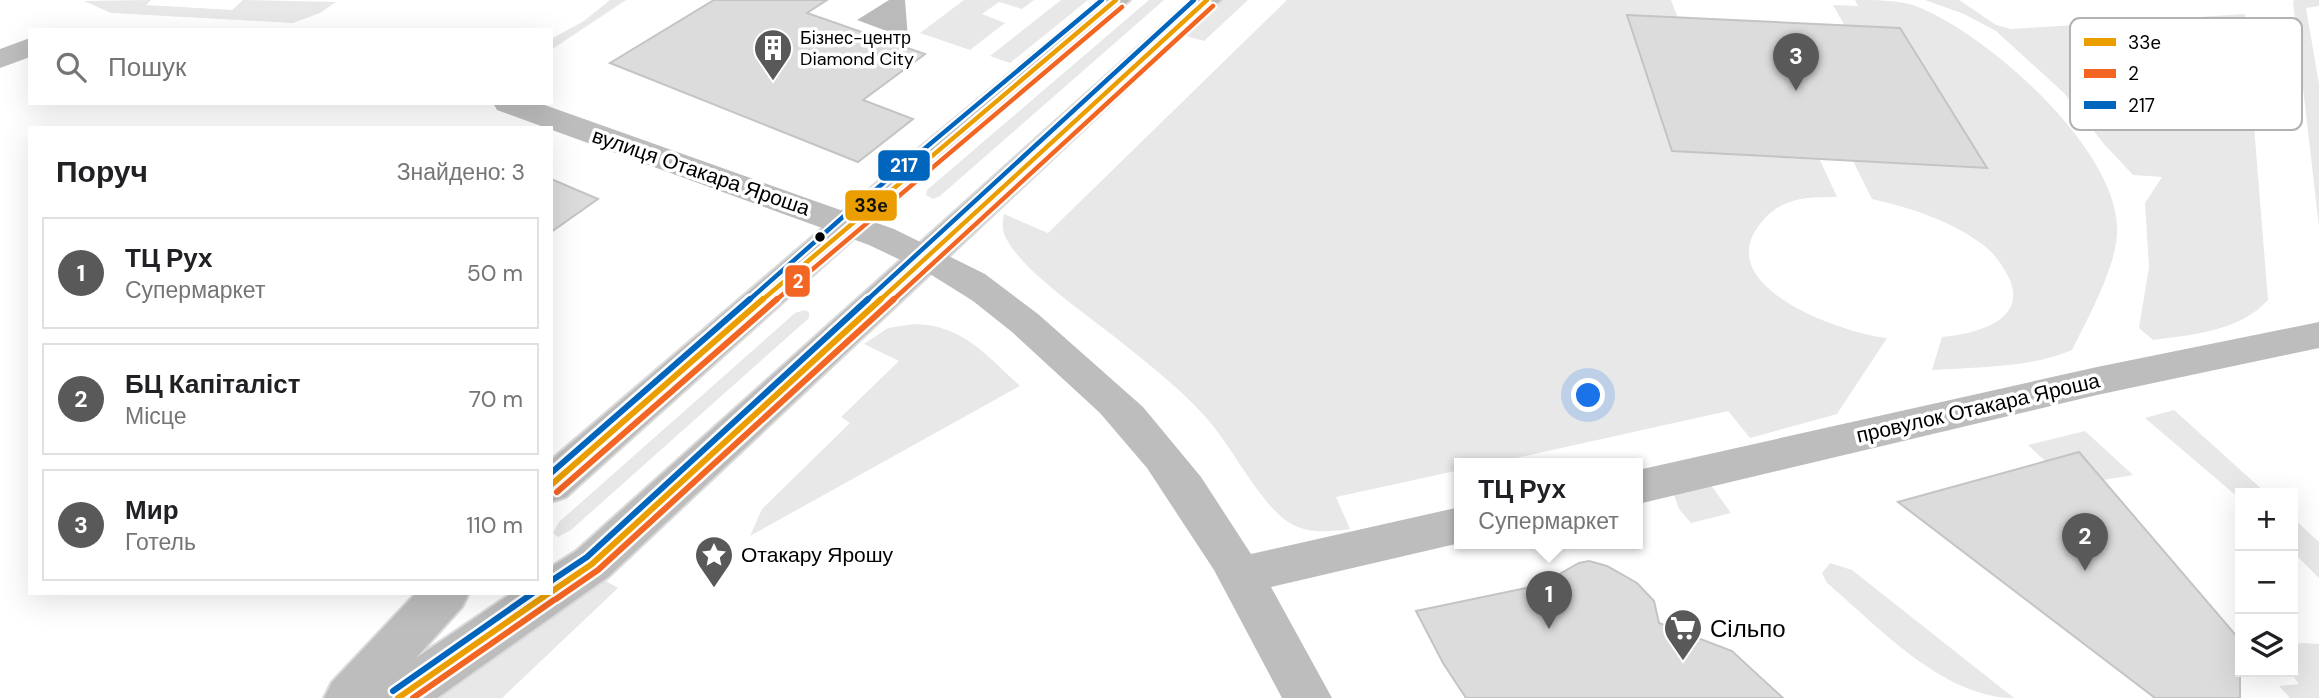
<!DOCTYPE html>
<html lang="uk">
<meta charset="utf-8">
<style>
:root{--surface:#fff;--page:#f6f6f6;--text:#202124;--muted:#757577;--line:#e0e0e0;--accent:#595959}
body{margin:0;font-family:"DM Sans",sans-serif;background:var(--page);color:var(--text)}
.controls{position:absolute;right:21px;bottom:21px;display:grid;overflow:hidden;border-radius:0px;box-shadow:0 7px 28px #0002}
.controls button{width:63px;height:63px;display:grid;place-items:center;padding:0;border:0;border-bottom:2px solid var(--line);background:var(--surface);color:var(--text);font:35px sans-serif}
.you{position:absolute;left:1589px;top:396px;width:24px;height:24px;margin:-18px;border:5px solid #fff;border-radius:50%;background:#1a73e8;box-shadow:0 0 0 10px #1a73e833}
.badge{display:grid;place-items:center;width:46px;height:46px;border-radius:50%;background:var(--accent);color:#fff;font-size:23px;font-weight:700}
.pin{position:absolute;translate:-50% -58px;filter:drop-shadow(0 2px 4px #0008)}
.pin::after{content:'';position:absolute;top:37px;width:24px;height:21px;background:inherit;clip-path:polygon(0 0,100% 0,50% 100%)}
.popup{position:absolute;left:1454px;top:458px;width:189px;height:91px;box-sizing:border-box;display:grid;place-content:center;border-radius:0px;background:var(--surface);filter:drop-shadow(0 2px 5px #0005);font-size:23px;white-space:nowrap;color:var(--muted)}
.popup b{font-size:26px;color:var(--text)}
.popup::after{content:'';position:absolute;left:50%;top:100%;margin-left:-14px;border:14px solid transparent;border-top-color:var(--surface)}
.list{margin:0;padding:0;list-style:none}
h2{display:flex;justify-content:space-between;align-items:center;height:91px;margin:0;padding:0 28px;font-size:30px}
h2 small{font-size:23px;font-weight:400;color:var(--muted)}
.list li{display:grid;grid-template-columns:46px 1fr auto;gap:21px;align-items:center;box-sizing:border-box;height:112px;margin:0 14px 14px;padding:0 14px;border:2px solid var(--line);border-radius:0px}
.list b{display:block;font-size:26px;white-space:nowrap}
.list p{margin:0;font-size:23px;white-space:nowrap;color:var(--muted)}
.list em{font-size:23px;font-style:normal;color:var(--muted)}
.icon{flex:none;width:38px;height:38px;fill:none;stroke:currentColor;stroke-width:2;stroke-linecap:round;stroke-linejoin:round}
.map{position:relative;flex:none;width:2319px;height:698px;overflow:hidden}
.search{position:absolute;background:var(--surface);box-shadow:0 7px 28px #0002;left:28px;top:28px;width:525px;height:77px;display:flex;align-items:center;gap:18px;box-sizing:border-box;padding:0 24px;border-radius:0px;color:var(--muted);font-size:26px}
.panel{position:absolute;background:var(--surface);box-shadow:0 7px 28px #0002;left:28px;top:126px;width:525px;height:469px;border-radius:0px}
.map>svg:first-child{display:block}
</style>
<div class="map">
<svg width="2319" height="698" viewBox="0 0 2319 698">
<rect width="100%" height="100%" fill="#fff"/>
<!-- green -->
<path fill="#e8e8e8" d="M151,0L146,5L232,10L243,0L336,2L320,13L293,23L111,13L84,1Z
M610,0H626L551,50V39L584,21Z
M964,0H1034L1022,9L999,2L982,14L1005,23L970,50L920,33Z
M1061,0H1088L1010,63L990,56Z
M1149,0H1164L940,196L933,199L926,195L927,190Z
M1220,0H1248L1204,41L1182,35Z
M1287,0H1671L1678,18L1628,16L1672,151L1820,160L1837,197C1806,197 1781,197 1760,224C1710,287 1842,333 1887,338L1837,414L1750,438L1728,411L1493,463H1460V470L1336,497L1350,529C1328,532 1307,534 1288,522C1259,502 1234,450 1209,421C1185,393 1155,369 1126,346C1094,319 1026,275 1007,240C1002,232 1002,224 1004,214L1048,233Z
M1855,0C1875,0 1894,0 1913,5C1985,31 2123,152 2117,235C2114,271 2088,318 2072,350C2030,368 1977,367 1932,370L1942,337C1974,334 2029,321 2009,278C2002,264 1994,253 1982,244C1949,220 1911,208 1872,199L1853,161L1986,168L1900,28L1845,26L1833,5L1858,6Z
M1925,0H1959L1996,25L2011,29L2245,14L2268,300C2240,331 2192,335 2153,340L2139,328L2149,267L2145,203L2162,177L2133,175L2104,144L2064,93L1996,31L1964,14Z
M2295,0H2319V6L2306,8L2319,84V227L2293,1Z
M805,310L809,312V318L571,530L558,537L553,533L559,522L795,313Z
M914,324C963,325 986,355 1020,386L750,536L762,509L850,423L841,417L899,361L864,344L888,328Z
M2174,410L2266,493H2240V499L2145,418Z
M2085,431L2133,475L2103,480L2079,452L2045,461L2028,445Z
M1705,477L1731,513L1691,523L1679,509L1674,495Z
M2293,518L2319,542V578L2293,552Z
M1830,563L1852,570L2014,698C1943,698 1878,626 1827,583L1822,573Z
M599,577L618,588L502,698H427Z
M2302,643L2319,644V698H2290L2279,686L2299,684L2290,672H2293V644Z"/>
<!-- water -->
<path fill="#bababa" d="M889,0H905L908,39L857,20Z"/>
<!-- building -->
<path fill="#dcdcdc" stroke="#c4c4c4" stroke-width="2" d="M714,0H827L807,13L925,54L863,100L913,119L858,162L610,63Z
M1627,15L1900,28L1987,168L1672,151Z
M551,179L598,199L551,232Z
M2079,452L2240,640V698H2155L1898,502Z
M1589,561L1607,566L1637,583L1654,601L1659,623L1732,651L1783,698H1466L1443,663L1416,611L1540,585L1579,563Z"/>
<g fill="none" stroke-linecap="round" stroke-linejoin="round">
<defs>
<path id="major" d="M1099,0H1130L862,231L566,497L551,502V460L838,215Z
M1191,0H1221L608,577L437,698H324L332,682L416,593H469L462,607L416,658L512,593H551V567L576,551Z"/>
</defs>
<!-- major casing -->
<use href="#major" stroke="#dbdbdb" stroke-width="4"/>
<!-- minor -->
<path fill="#bdbdbd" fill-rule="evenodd" d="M30,38V57L0,68V49Z
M493,103H539L894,229L985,274L1038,314L1143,407L1201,477L1251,554L1460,507V543L1271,587L1332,698H1282L1214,570L1147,468L1100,413L1012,332L973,301L930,274L869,245L497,110Z
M2319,322V348L2097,395L1638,504V470L2097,367Z"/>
<!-- major -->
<use href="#major" fill="#bdbdbd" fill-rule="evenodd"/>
<defs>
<path id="bus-1-far1" d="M761,301L1116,0
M879,301L1207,0"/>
<path id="bus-1" d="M551,485L763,299
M551,592L592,564L881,299
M398,698L549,593"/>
<path id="bus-2-far1" d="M775,301L1122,7
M892,301L1213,6"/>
<path id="bus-2" d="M557,492L777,299
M556,599L598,570L894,299
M413,698L554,600"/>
<path id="bus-3-far1" d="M748,301L844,216L1102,0
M866,301L1194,0"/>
<path id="bus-3" d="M551,473L750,299
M551,581L587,557L868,299
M393,691L533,593"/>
</defs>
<!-- bus-1-far1 casing -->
<use href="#bus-1-far1" stroke="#fff" stroke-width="9"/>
<!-- bus-1 casing -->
<use href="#bus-1" stroke="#fff" stroke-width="11"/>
<!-- bus-2-far1 casing -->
<use href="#bus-2-far1" stroke="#fff" stroke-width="9"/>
<!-- bus-2 casing -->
<use href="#bus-2" stroke="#fff" stroke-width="11"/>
<!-- bus-3-far1 casing -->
<use href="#bus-3-far1" stroke="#fff" stroke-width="9"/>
<!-- bus-3 casing -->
<use href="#bus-3" stroke="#fff" stroke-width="11"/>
<!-- bus-1-far1 -->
<use href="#bus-1-far1" stroke="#eb9e00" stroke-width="4.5"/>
<!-- bus-1 -->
<use href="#bus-1" stroke="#eb9e00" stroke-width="6"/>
<!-- bus-2-far1 -->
<use href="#bus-2-far1" stroke="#f26522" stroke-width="4.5"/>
<!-- bus-2 -->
<use href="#bus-2" stroke="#f26522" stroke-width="6"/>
<!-- bus-3-far1 -->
<use href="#bus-3-far1" stroke="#0065bd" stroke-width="4.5"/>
<!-- bus-3 -->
<use href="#bus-3" stroke="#0065bd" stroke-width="6"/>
</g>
<!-- icons -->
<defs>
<symbol id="building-pin" viewBox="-11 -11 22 30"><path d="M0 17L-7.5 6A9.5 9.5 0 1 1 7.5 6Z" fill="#595959" stroke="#fff"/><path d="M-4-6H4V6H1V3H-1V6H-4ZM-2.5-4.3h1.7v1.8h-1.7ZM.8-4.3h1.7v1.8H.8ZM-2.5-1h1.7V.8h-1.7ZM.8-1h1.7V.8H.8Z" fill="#fff"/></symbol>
<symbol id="sight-pin" viewBox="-11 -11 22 30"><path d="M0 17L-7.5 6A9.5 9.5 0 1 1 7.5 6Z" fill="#595959" stroke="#fff"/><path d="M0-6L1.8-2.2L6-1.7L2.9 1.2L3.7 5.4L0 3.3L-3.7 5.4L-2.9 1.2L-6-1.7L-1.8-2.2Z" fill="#fff"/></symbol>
<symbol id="supermarket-pin" viewBox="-11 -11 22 30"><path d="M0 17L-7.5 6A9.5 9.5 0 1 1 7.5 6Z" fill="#595959" stroke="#fff"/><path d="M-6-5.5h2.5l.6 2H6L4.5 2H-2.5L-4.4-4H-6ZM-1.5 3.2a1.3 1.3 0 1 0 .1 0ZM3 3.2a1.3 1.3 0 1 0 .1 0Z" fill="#fff"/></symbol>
</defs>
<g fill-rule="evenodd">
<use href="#building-pin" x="751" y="26" width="44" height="60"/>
<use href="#sight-pin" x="692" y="533" width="44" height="60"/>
<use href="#supermarket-pin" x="1661" y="606" width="44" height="60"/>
</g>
<!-- markers -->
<circle fill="#000" stroke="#fff" stroke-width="2.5" cx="820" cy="237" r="6"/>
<g text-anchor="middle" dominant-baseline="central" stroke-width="7" stroke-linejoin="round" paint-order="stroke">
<!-- far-poi labels -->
<g font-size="18" fill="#000" stroke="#fff" text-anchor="start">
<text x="800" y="38">Бізнес-центр<tspan x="800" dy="21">Diamond City</tspan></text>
</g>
<!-- street labels -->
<g font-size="21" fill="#000" stroke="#fff">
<text transform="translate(701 172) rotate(19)">вулиця Отакара Яроша</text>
<text transform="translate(1978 408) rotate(-13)">провулок Отакара Яроша</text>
</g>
<!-- poi labels -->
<g font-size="21" fill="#000" stroke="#fff" text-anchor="start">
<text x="741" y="555">Отакару Ярошу</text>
</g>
<!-- near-poi labels -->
<g font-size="24" fill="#000" stroke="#fff" text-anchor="start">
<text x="1710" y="628">Сільпо</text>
</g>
</g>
<!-- legend -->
<rect x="2070" y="18" width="232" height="112" rx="10" fill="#fff" stroke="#b2b2b2" stroke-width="2"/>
<rect x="2084" y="38" width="32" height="8" fill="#eb9e00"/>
<rect x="2084" y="69" width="32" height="9" fill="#f26522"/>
<rect x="2084" y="101" width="32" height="8" fill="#0065bd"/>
<g font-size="19" fill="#000">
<text x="2128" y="49">33е</text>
<text x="2128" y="80">2</text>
<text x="2128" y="112">217</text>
</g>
<g stroke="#fff" stroke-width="2.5">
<rect x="877" y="149" width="54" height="33" rx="7" fill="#0065bd"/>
<rect x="844" y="189" width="54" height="33" rx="7" fill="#eb9e00"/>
<rect x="784" y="264" width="27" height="34" rx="7" fill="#f26522"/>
</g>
<g font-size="19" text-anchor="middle" font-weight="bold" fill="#fff">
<text x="904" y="172">217</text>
<text x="798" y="288">2</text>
</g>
<g font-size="19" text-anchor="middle" font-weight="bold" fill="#111">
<text x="871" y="212">33е</text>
</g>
</svg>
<div class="controls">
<button>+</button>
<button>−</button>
<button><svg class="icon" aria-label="layers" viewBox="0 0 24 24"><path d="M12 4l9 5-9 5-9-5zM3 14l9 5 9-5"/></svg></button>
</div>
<div class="you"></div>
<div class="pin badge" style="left:1549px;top:629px">1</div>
<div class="popup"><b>ТЦ Рух</b>Супермаркет</div>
<div class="pin badge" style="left:2085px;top:571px">2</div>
<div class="pin badge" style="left:1796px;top:91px">3</div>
<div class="search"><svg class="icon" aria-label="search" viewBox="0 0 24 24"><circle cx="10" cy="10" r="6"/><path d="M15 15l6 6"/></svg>Пошук</div>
<section class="panel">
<h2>Поруч<small>Знайдено: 3</small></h2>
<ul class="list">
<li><span class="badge">1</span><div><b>ТЦ Рух</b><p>Супермаркет</p></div><em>50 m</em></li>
<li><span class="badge">2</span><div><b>БЦ Капіталіст</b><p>Місце</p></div><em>70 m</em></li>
<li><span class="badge">3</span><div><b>Мир</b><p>Готель</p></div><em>110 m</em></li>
</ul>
</section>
</div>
